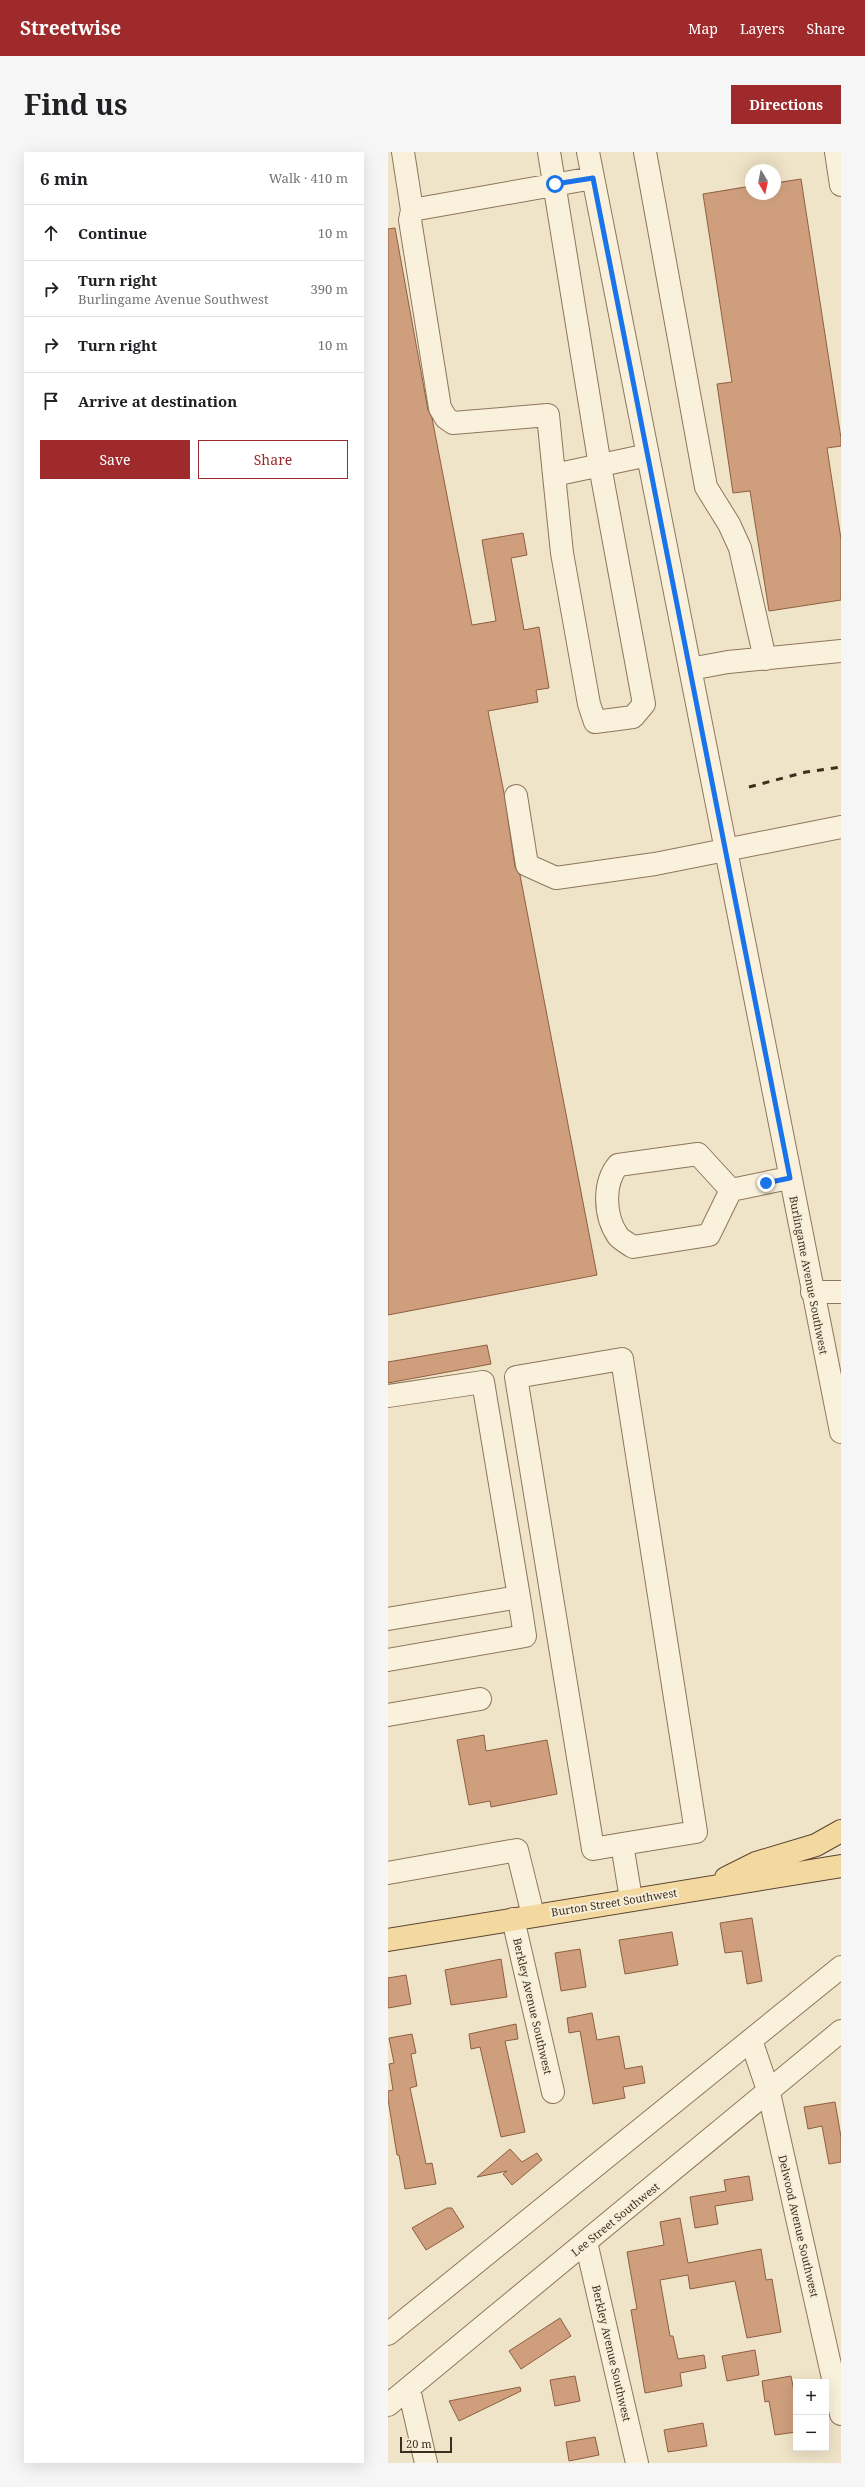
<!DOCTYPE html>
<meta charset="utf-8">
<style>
:root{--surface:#fff;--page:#f6f6f6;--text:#202124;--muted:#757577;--line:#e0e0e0;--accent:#9e2a2b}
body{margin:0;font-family:"Noto Serif",serif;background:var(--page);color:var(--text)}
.controls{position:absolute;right:12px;bottom:12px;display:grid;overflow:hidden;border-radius:0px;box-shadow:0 4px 16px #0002}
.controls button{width:36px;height:36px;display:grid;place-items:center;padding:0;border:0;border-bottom:1px solid var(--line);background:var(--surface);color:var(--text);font:20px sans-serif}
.compass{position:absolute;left:357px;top:12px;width:36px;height:36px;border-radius:50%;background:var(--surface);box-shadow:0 4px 16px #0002;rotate:170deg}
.scale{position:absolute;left:12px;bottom:10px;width:52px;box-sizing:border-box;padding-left:4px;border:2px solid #3d2e20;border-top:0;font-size:11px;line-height:14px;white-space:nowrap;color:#3d2e20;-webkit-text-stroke:3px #f7eed8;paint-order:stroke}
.stop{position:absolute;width:12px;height:12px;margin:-9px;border:3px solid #1a73e8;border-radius:50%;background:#fff}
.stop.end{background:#1a73e8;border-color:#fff;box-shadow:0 1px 4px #0008}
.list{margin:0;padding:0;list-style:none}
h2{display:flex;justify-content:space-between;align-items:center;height:52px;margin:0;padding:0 16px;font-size:17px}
h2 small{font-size:13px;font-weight:400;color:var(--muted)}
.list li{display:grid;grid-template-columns:26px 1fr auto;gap:12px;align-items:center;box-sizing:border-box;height:56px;padding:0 16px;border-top:1px solid var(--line)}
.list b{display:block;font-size:15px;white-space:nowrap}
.list p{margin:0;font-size:13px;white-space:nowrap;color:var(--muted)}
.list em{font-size:13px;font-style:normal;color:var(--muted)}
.actions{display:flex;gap:8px;padding:12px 16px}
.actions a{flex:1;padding:9px 0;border:1px solid var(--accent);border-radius:0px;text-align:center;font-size:14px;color:var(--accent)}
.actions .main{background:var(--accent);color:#fff}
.icon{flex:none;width:22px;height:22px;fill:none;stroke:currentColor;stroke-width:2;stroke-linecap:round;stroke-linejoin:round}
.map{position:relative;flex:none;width:453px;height:2311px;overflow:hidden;border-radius:0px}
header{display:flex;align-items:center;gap:24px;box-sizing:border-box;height:56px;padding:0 20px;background:var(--accent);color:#fff}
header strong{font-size:19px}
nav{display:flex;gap:22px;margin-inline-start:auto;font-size:14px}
.intro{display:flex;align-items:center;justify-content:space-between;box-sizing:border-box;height:96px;padding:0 24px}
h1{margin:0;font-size:28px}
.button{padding:10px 18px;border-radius:0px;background:var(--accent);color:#fff;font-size:14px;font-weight:700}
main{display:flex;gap:24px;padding:0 24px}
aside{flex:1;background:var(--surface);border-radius:0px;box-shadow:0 4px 16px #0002}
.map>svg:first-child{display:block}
</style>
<header>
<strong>Streetwise</strong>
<nav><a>Map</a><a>Layers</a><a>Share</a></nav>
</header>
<div class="intro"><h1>Find us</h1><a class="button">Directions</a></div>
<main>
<aside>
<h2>6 min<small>Walk · 410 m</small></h2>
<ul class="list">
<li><svg class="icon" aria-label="ahead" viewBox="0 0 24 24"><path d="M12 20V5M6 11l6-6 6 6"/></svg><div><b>Continue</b></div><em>10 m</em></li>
<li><svg class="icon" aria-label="right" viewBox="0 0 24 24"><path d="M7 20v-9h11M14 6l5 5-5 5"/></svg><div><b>Turn right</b><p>Burlingame Avenue Southwest</p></div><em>390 m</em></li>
<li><svg class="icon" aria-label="right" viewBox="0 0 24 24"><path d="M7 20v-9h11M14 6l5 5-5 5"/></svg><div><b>Turn right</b></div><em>10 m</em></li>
<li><svg class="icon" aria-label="arrive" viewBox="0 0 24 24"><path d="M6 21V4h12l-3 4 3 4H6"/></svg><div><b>Arrive at destination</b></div></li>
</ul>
<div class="actions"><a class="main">Save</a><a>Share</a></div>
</aside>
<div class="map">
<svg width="453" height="2311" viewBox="0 0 453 2311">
<rect width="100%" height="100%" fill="#f0e4c8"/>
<!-- building -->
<path fill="#cf9f7d" stroke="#8d5f41" d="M413,27L453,286V294L439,296L453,387V448L381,459L362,339L345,341L329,232L344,230L315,42L363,34V42H387V31Z
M7,76L40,258L44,266L84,473L108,469L94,388L135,381L139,403L123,406L136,478L151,475L161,536L148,538L150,550L100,559L116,641L127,715L132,723L209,1123L0,1163V77Z
M99,1193L103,1212L0,1231V1210Z
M96,1583L98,1599L159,1588L169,1642L103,1655L102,1649L81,1653L69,1588Z
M364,1766L374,1829L359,1832L354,1799L337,1801L332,1771Z
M284,1780L290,1813L237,1822L231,1788Z
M192,1797L198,1835L173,1839L167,1801Z
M113,1807L119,1845L63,1853L57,1818Z
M18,1823L23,1852L0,1856V1826Z
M204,1861L209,1888L231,1884L237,1917L254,1914L257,1931L235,1935L237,1946L205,1952L192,1879L181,1881L179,1866Z
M128,1872L130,1887L117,1889L137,1980L113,1985L92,1895L83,1897L81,1882Z
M24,1882L28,1901L23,1902L29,1934L22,1936L38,2012L44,2011L48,2032L17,2037L11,2003H9L0,1947V1939L5,1938L1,1912L6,1911L1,1886Z
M447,1950L453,1985V2010L441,2012L434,1974L420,1977L416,1955Z
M122,1997L134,2010L149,2001L154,2008L124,2033L115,2022L119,2019L89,2025Z
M361,2024L365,2048L327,2054L330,2072L307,2076L302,2045L338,2039L336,2028Z
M59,2056H64L76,2075L38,2098L24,2076Z
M292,2066L300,2111L373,2097L378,2128L384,2127L393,2180L359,2186L347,2129L302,2137L300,2123L272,2128L282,2184H285L290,2207L316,2203L318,2216L292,2221L294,2234L257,2241L243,2158L249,2157L239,2100L276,2093L272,2070Z
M172,2166L183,2184L133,2217L121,2199Z
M367,2198L371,2223L339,2229L334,2204Z
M187,2224L192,2249L167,2254L162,2228Z
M403,2224L408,2250V2280L387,2283L381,2249L377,2250L374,2229Z
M132,2235L133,2239L71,2269L61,2249Z
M315,2271L319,2294L280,2300L276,2278Z
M207,2285L211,2303L181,2309L178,2290Z"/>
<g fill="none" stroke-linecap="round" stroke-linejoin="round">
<defs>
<path id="minor" d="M15,0L24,58
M161,0L212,314L256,552L245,565L207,570L201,552L174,401L166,323
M200,0L453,1280
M257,0L318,335L341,372L352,396L377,507
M448,0L453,33
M205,26L24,58L22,68L52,256L58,266L65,271L160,263L166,323L260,303
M302,517L340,510L453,499
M128,644L139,713L168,726L267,712L453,675
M343,1038L321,1083L245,1095C241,1092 233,1088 230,1084C216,1064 215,1031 230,1013L310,1002L343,1038L401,1026
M424,1140H453
M0,1244L95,1230L131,1445L0,1467
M0,1508L137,1484L131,1445
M0,1563L92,1547
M234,1692L308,1680L234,1207L128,1225L205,1697L234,1692L243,1747
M0,1721L129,1698L145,1763
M125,1767L165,1940
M363,1888L381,1941L453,2262
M198,2090L249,2311
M0,2182L453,1815
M21,2237L38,2311
M0,2253L453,1879"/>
<path id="major" d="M338,1726L368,1711L428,1693L453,1679
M0,1788L453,1714"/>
</defs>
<!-- minor casing -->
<use href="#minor" stroke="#8d765c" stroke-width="24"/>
<!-- major casing -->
<use href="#major" stroke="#5b4430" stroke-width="24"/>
<!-- minor -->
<use href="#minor" stroke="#faf1dc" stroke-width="22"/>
<!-- major -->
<use href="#major" stroke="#f3d9a0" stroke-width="22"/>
<!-- rail -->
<path stroke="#3d2e20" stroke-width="3" stroke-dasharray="7 7" stroke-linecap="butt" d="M361,635L418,620L453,615"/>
</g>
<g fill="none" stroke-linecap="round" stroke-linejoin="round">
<!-- route -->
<path stroke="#1a73e8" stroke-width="5" d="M167,32L205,26L402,1026L378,1031"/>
</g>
<g text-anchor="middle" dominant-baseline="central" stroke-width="4" stroke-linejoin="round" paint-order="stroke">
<!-- street labels -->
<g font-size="11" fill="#3d2e20" stroke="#f7eed8">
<text transform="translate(421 1123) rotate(79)">Burlingame Avenue Southwest</text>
<text transform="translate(226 1750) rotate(-9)">Burton Street Southwest</text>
<text transform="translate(145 1854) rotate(77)">Berkley Avenue Southwest</text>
<text transform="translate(227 2067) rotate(-39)">Lee Street Southwest</text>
<text transform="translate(411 2074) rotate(77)">Delwood Avenue Southwest</text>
<text transform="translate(224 2201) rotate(77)">Berkley Avenue Southwest</text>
</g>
</g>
</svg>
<div class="controls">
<button>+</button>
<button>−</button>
</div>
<svg class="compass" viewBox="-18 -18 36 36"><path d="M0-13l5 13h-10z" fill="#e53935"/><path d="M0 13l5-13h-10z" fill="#757577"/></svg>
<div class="scale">20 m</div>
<div class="stop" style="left:167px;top:32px"></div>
<div class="stop end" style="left:378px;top:1031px"></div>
</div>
</main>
